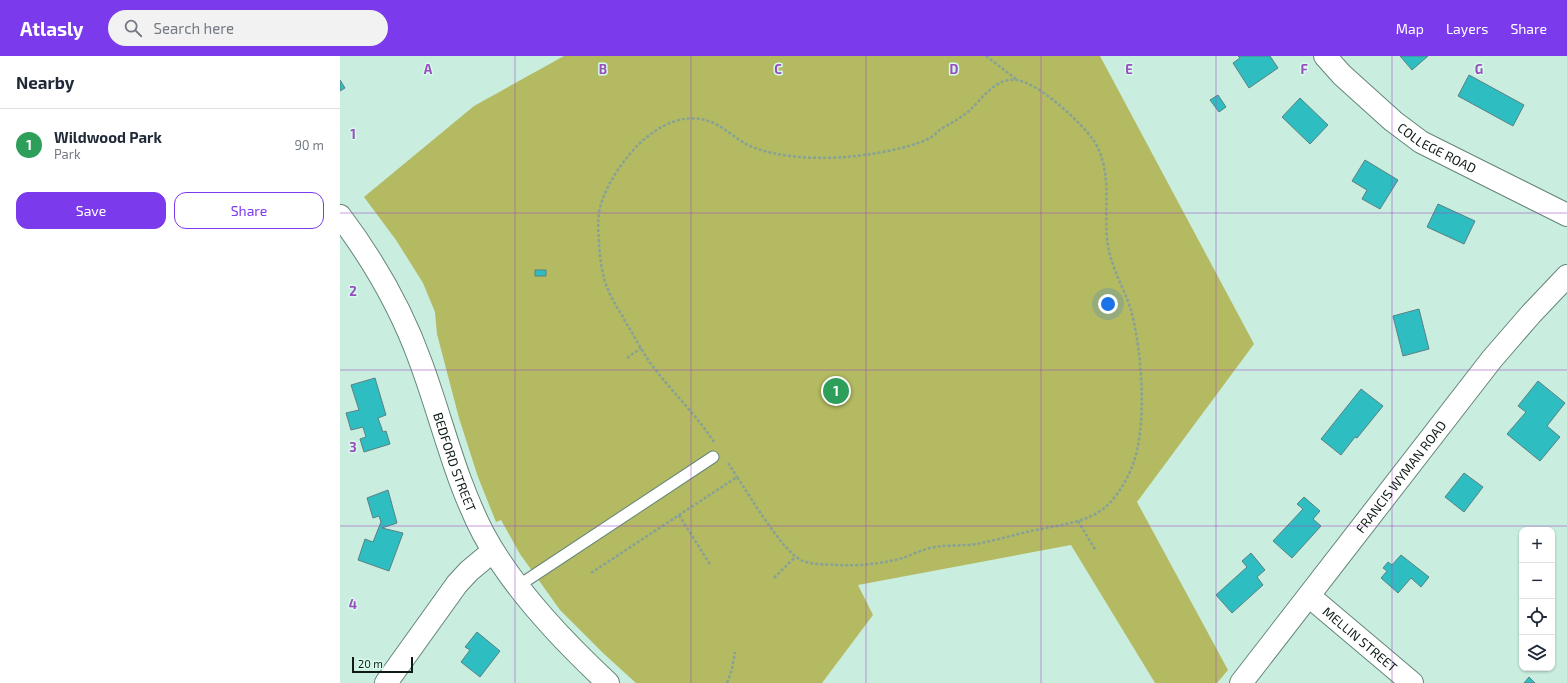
<!DOCTYPE html>
<meta charset="utf-8">
<style>
:root{--surface:#fff;--page:#f2f2f3;--text:#1f2937;--muted:#747a83;--line:#e0e1e3;--accent:#7c3aed}
body{margin:0;font-family:"Exo 2",sans-serif;background:var(--page);color:var(--text)}
.controls{position:absolute;right:12px;bottom:12px;display:grid;overflow:hidden;border-radius:8px;box-shadow:0 1px 3px #0004}
.controls button{width:36px;height:36px;display:grid;place-items:center;padding:0;border:0;border-bottom:1px solid var(--line);background:var(--surface);color:var(--text);font:20px sans-serif}
.scale{position:absolute;left:12px;bottom:10px;width:61px;box-sizing:border-box;padding-left:4px;border:2px solid #0d1a15;border-top:0;font-size:11px;line-height:14px;white-space:nowrap;color:#0d1a15;-webkit-text-stroke:3px #d6faec;paint-order:stroke}
.you{position:absolute;left:768px;top:248px;width:14px;height:14px;margin:-10px;border:3px solid #fff;border-radius:50%;background:#1a73e8;box-shadow:0 0 0 6px #1a73e833}
.badge{display:grid;place-items:center;width:26px;height:26px;border-radius:50%;background:var(--accent);color:#fff;font-size:13px;font-weight:700}
.pin{position:absolute;translate:-50% -50%;border:2px solid #fff;box-shadow:0 1px 4px #0006}
.list{margin:0;padding:0;list-style:none}
h2{display:flex;justify-content:space-between;align-items:center;height:52px;margin:0;padding:0 16px;font-size:17px}
h2 small{font-size:13px;font-weight:400;color:var(--muted)}
.list li{display:grid;grid-template-columns:26px 1fr auto;gap:12px;align-items:center;box-sizing:border-box;height:72px;padding:0 16px;border-top:1px solid var(--line)}
.list b{display:block;font-size:15px;white-space:nowrap}
.list p{margin:0;font-size:13px;white-space:nowrap;color:var(--muted)}
.list em{font-size:13px;font-style:normal;color:var(--muted)}
.actions{display:flex;gap:8px;padding:12px 16px}
.actions a{flex:1;padding:9px 0;border:1px solid var(--accent);border-radius:12px;text-align:center;font-size:14px;color:var(--accent)}
.actions .main{background:var(--accent);color:#fff}
.icon{flex:none;width:22px;height:22px;fill:none;stroke:currentColor;stroke-width:2;stroke-linecap:round;stroke-linejoin:round}
.map{position:relative;flex:none;width:1227px;height:627px;overflow:hidden}
header{display:flex;align-items:center;gap:24px;box-sizing:border-box;height:56px;padding:0 20px;background:var(--accent);color:#fff}
header strong{font-size:19px}
nav{display:flex;gap:22px;margin-inline-start:auto;font-size:14px}
.search{width:280px;height:36px;background:var(--page);display:flex;align-items:center;gap:10px;box-sizing:border-box;padding:0 14px;border-radius:22px;color:var(--muted);font-size:15px}
main{display:flex}
aside{flex:1;background:var(--surface)}
.map>svg:first-child{display:block}
</style>
<header>
<strong>Atlasly</strong>
<div class="search"><svg class="icon" aria-label="search" viewBox="0 0 24 24"><circle cx="10" cy="10" r="6"/><path d="M15 15l6 6"/></svg>Search here</div>
<nav><a>Map</a><a>Layers</a><a>Share</a></nav>
</header>
<main>
<aside>
<h2>Nearby<small></small></h2>
<ul class="list">
<li><span class="badge" style="background:#2e9e5b">1</span><div><b>Wildwood Park</b><p>Park</p></div><em>90 m</em></li>
</ul>
<div class="actions"><a class="main">Save</a><a>Share</a></div>
</aside>
<div class="map">
<svg width="1227" height="627" viewBox="0 0 1227 627">
<rect width="100%" height="100%" fill="#c9edde"/>
<!-- green -->
<path fill="#b4ba61" d="M224,0H760L914,288L797,446L888,614L877,627H815L731,489L518,529L533,559L482,627H296L263,597L220,554L180,498L161,464L156,466L138,421L119,362L97,278L95,256L83,227L68,203L56,184L24,141L134,50Z"/>
<!-- building -->
<path fill="#2ebdc1" stroke="#5b8182" d="M898,0H930L938,12L909,32L893,7L900,2Z
M1060,0H1088L1072,14Z
M1129,19L1184,49L1173,70L1118,40Z
M0,24L5,32L0,35Z
M878,39L886,51L879,56L870,44Z
M960,42L988,69L970,88L942,61Z
M1025,104L1058,124L1040,153L1022,143L1027,134L1012,125Z
M1098,148L1135,165L1124,188L1087,171Z
M195,214H206V220H195Z
M1079,253L1089,293L1063,300L1053,260Z
M35,322L46,359L38,362L43,376L46,375L50,388L24,396L20,383L26,381L23,371L11,374L6,357L19,354L11,329Z
M1198,325L1225,347L1207,370L1220,381L1200,405L1167,378L1186,356L1178,350Z
M1021,333L1043,350L1017,382L1015,381L1001,399L981,383Z
M1124,417L1143,431L1124,456L1105,441Z
M48,434L57,467L42,472L63,477L49,515L18,504L25,483L33,486L41,466L39,460L33,462L27,442Z
M964,441L980,455L973,463L981,470L952,502L933,485L963,453L957,448Z
M911,497L925,514L917,521L923,529L892,557L876,539L907,511L902,505Z
M1061,499L1089,521L1081,531L1071,522L1058,537L1041,522L1047,515L1043,512L1048,506L1052,509Z
M137,576L160,595L140,621L121,606L130,594L125,591Z
M1189,621L1195,627H1184Z"/>
<g fill="none" stroke-linecap="round" stroke-linejoin="round">
<defs>
<path id="lane" d="M178,530L373,401"/>
<g id="street">
<path id="s1" d="M985,0L1002,19L1053,65L1081,86L1227,159"/>
<path d="M46,627L117,528L129,515L153,495"/>
</g>
<g id="secondary">
<path id="s2" d="M0,160C34,205 62,254 81,307C102,364 115,423 143,477C171,530 224,586 268,627"/>
<path id="s3" d="M969,540L1072,627"/>
<path id="s4" d="M901,627L1152,303L1191,258L1227,220"/>
</g>
</defs>
<!-- lane casing -->
<use href="#lane" stroke="#658679" stroke-width="13"/>
<!-- street casing -->
<use href="#street" stroke="#658679" stroke-width="24"/>
<!-- secondary casing -->
<use href="#secondary" stroke="#658679" stroke-width="24"/>
<!-- path -->
<path stroke="#86a297" stroke-width="2.5" stroke-dasharray="3 2" stroke-linecap="butt" d="M646,0L676,23
M287,302L301,292
M388,407L397,421
M339,459L371,510
M738,465L756,495
M251,517L397,421C410,440 444,498 463,505C474,509 486,508 497,509C520,510 540,508 563,502C573,498 584,493 594,491C608,489 622,490 636,488C658,484 679,477 701,473C720,469 740,467 757,457C773,448 785,428 792,411C808,370 802,296 791,254C785,235 775,218 770,199C760,162 776,120 754,85C742,67 698,26 676,24C656,21 642,43 629,55C621,62 611,67 601,73C593,79 597,78 588,83C567,93 529,99 506,101C477,103 443,102 415,92C397,86 383,68 365,64C319,52 275,108 262,145C257,159 258,172 259,187C260,203 262,221 269,236C273,246 280,255 285,265C294,279 301,294 311,308C331,335 355,357 374,386
M434,522L455,501
M387,627L392,613L395,596"/>
<!-- lane -->
<use href="#lane" stroke="#fff" stroke-width="11"/>
<!-- street -->
<use href="#street" stroke="#fff" stroke-width="22"/>
<!-- secondary -->
<use href="#secondary" stroke="#fff" stroke-width="22"/>
</g>
<!-- grid -->
<path fill="none" stroke="#994ebf" stroke-width="1" stroke-opacity="0.55" d="M175,0V627M351,0V627M526,0V627M701,0V627M876,0V627M1052,0V627M0,157H1227M0,314H1227M0,470H1227"/>
<g text-anchor="middle" dominant-baseline="central" stroke-width="3" stroke-linejoin="round" paint-order="stroke">
<!-- street labels -->
<g font-size="13" fill="#0d1a15" stroke="#d6faec">
<text stroke="none"><textPath href="#s1" startOffset="146">COLLEGE ROAD</textPath></text>
<text stroke="none"><textPath href="#s2" startOffset="273">BEDFORD STREET</textPath></text>
<text stroke="none"><textPath href="#s4" startOffset="261">FRANCIS WYMAN ROAD</textPath></text>
<text stroke="none"><textPath href="#s3" startOffset="67">MELLIN STREET</textPath></text>
</g>
</g>
<g font-size="13" text-anchor="middle" font-weight="bold" fill="#994ebf" stroke="#d6faec" stroke-width="3" stroke-linejoin="round" paint-order="stroke">
<text x="88" y="18">A</text>
<text x="263" y="18">B</text>
<text x="438" y="18">C</text>
<text x="614" y="18">D</text>
<text x="789" y="18">E</text>
<text x="964" y="18">F</text>
<text x="1139" y="18">G</text>
<text x="13" y="83">1</text>
<text x="13" y="240">2</text>
<text x="13" y="396">3</text>
<text x="13" y="553">4</text>
</g>
</svg>
<div class="controls">
<button>+</button>
<button>−</button>
<button><svg class="icon" aria-label="locate" viewBox="0 0 24 24"><circle cx="12" cy="12" r="6"/><path d="M12 2v4M12 18v4M2 12h4M18 12h4"/></svg></button>
<button><svg class="icon" aria-label="layers" viewBox="0 0 24 24"><path d="M12 4l9 5-9 5-9-5zM3 14l9 5 9-5"/></svg></button>
</div>
<div class="scale">20 m</div>
<div class="you"></div>
<div class="pin badge" style="left:496px;top:335px;background:#2e9e5b">1</div>
</div>
</main>
